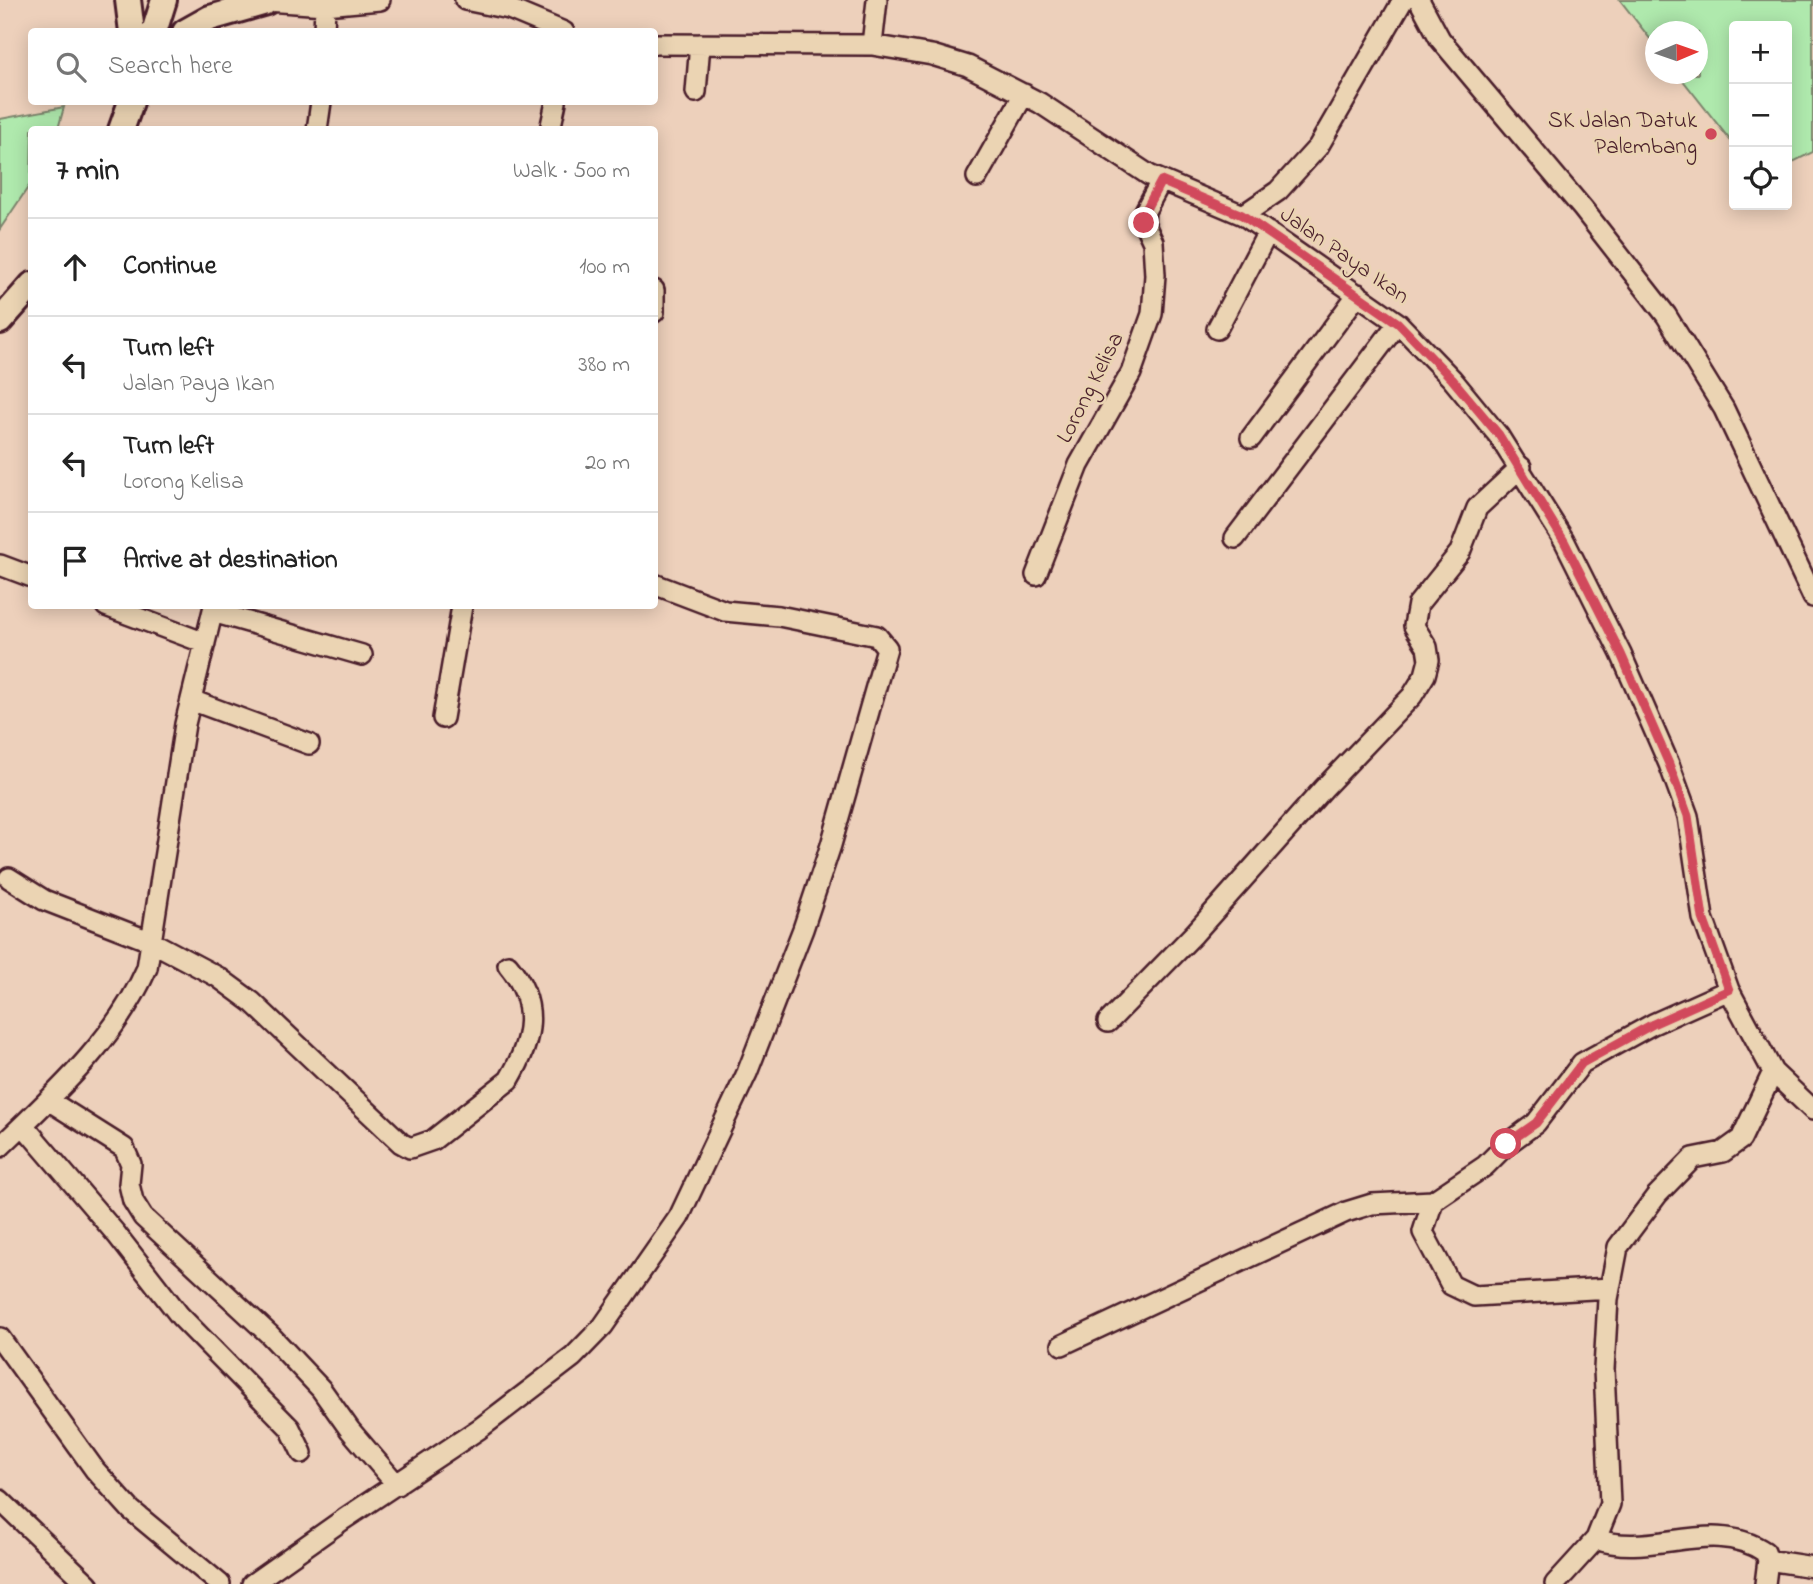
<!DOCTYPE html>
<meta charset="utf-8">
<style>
:root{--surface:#fff;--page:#f6f6f6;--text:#222;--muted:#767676;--line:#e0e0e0}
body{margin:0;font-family:"Indie Flower",sans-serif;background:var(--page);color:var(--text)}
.controls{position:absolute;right:21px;top:21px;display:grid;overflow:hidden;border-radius:7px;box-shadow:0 4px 18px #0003}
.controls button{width:63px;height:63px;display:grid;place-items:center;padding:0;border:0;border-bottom:2px solid var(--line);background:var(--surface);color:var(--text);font:35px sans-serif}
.compass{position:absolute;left:1645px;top:21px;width:63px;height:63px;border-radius:50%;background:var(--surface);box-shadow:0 4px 18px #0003;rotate:88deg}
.stop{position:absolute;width:21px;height:21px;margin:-16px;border:5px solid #d1495b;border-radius:50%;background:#fff}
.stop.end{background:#d1495b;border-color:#fff;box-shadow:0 2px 7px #0008}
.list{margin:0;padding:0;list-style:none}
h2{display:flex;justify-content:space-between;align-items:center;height:91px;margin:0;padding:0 28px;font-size:30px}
h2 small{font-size:23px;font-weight:400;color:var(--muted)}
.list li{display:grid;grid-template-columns:46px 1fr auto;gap:21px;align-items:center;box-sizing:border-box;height:98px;padding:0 28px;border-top:2px solid var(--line)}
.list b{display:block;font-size:26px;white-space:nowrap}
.list p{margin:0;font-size:23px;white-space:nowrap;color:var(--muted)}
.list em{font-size:23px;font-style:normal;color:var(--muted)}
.icon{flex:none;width:38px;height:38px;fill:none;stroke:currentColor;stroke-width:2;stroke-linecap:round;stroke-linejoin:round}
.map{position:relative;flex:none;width:1813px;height:1584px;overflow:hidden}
.search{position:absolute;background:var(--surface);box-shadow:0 4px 18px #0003;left:28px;top:28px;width:630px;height:77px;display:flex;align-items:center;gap:18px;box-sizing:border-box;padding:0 24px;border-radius:7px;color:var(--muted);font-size:26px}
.panel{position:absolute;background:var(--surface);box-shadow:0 4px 18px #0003;left:28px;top:126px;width:630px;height:483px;border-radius:7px}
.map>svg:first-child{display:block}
</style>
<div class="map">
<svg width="1813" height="1584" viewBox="0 0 1813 1584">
<rect width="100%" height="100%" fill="#edd0bb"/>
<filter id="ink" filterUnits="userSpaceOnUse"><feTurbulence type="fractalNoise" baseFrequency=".0143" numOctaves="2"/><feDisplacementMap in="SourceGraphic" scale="14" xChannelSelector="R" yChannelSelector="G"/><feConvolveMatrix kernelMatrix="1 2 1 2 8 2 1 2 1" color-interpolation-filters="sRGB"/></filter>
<g filter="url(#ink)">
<!-- green -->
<path fill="#afe9ad" stroke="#7c846c" stroke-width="2" d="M1620,0H1813V152L1787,165V26H1734V145L1678,74H1698V32H1656L1655,45Z
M64,107L58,129L32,130L31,183L0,229V119Z"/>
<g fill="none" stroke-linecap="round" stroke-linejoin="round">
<defs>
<path id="minor" d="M252,0L325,5L380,0
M465,0L509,9L564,32
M1419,0L1440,39L1583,209L1666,315L1724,409L1813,597
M324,32L325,5
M654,44L872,45L932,55L968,66L1040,103L1149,175L1243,215L1398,323L1452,379L1498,435L1564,540L1621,654L1669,764L1688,816L1703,918L1729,990L1773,1072L1813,1110
M872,45L877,0
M696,92L700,44
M317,130L321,102
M550,130L556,102
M977,177L1024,94
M1243,215L1278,191L1318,147L1403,0
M654,290V312
M1217,329L1268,232
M1251,438L1358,294
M1235,538L1398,323
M0,565L32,577
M1036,575L1079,465L1131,373L1152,314L1155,275L1153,242L1144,223L1145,211L1161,181
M106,606L205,643
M213,612L362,655
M191,700L309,744
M443,718L462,606
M9,878L44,900L152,942L218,977L252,1002L401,1143L410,1148L433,1140L509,1080C533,1040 540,1003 508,965
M1108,1022L1194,934L1324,788L1412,696L1425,675L1429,660L1427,647L1414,626L1418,604L1460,552L1477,508L1521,467
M48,1100L124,1148L131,1164L129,1184L133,1201L143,1217L270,1335L321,1389L350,1430L397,1485
M23,1125L117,1235L180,1316L290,1428L302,1453
M0,1147C55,1094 116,1039 147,968L185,724L214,606
M1610,1288L1474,1296L1451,1285L1423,1232L1433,1201L1485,1166L1506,1145L1536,1123L1582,1063L1653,1024L1729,990
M0,1338L95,1470L131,1510L220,1584
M1062,1345L1346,1212L1372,1204L1433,1201
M0,1500L88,1584
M1596,1539C1651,1559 1711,1516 1765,1552L1768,1560L1765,1584
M1768,1560L1813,1567
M252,1584L344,1519L479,1429L573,1357L603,1326L679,1217L747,1073L803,929L831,845L887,648L877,636L779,616L725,611L654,584
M1555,1584L1596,1539L1610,1504L1604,1369L1608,1299L1618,1247L1657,1195L1693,1158L1723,1152L1741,1139L1773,1072"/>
<path id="major" d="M128,0L132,32
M154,32L164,0
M185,32L210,18L266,2
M121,130L131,102
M0,321L32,285"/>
</defs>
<!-- minor casing -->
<use href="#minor" stroke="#4a1f2b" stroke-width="24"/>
<!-- major casing -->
<use href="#major" stroke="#4a1f2b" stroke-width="30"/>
<!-- minor -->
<use href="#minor" stroke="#ebd4b3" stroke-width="19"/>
<!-- major -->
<use href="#major" stroke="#ebd4b3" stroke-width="24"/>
</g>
</g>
<g fill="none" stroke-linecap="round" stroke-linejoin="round" filter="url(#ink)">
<!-- route -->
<path stroke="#d1495b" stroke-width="9" d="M1144,223L1145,211L1161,181L1242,215L1398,323L1452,379L1499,435L1564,541L1621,654L1669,764L1688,816L1703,918L1729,990L1653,1024L1582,1063L1536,1123L1506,1144"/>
</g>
<!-- markers -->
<circle fill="#d1495b" stroke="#ebd4b3" stroke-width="2.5" cx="1711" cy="134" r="7"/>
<g text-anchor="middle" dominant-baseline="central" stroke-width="5" stroke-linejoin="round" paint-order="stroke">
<!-- poi labels -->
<g font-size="23" fill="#4a1f2b" stroke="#ebd4b3" text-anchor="end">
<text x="1697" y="121">SK Jalan Datuk<tspan x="1697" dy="26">Palembang</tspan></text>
</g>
<!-- street labels -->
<g font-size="23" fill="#4a1f2b" stroke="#ebd4b3">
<text transform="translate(1344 256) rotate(35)">Jalan Paya Ikan</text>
<text transform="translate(1091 388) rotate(-63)">Lorong Kelisa</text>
</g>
</g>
</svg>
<div class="controls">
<button>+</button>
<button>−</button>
<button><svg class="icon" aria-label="locate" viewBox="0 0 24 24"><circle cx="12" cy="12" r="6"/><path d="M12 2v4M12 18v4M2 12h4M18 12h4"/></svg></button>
</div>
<svg class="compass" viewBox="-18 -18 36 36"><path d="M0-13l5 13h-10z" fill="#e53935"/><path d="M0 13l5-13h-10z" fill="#767676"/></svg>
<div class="stop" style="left:1506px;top:1144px"></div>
<div class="stop end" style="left:1144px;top:223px"></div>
<div class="search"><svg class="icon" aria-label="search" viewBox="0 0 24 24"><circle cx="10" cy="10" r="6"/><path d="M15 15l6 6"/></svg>Search here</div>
<section class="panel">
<h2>7 min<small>Walk · 500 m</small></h2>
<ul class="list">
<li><svg class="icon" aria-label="ahead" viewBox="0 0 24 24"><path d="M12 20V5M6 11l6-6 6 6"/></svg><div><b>Continue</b></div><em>100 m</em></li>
<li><svg class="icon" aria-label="left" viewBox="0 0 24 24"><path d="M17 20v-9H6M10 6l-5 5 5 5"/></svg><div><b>Turn left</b><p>Jalan Paya Ikan</p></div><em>380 m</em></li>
<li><svg class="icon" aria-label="left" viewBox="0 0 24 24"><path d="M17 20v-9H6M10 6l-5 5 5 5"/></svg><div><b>Turn left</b><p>Lorong Kelisa</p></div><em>20 m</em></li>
<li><svg class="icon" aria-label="arrive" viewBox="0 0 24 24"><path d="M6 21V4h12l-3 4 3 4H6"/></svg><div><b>Arrive at destination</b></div></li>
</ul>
</section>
</div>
